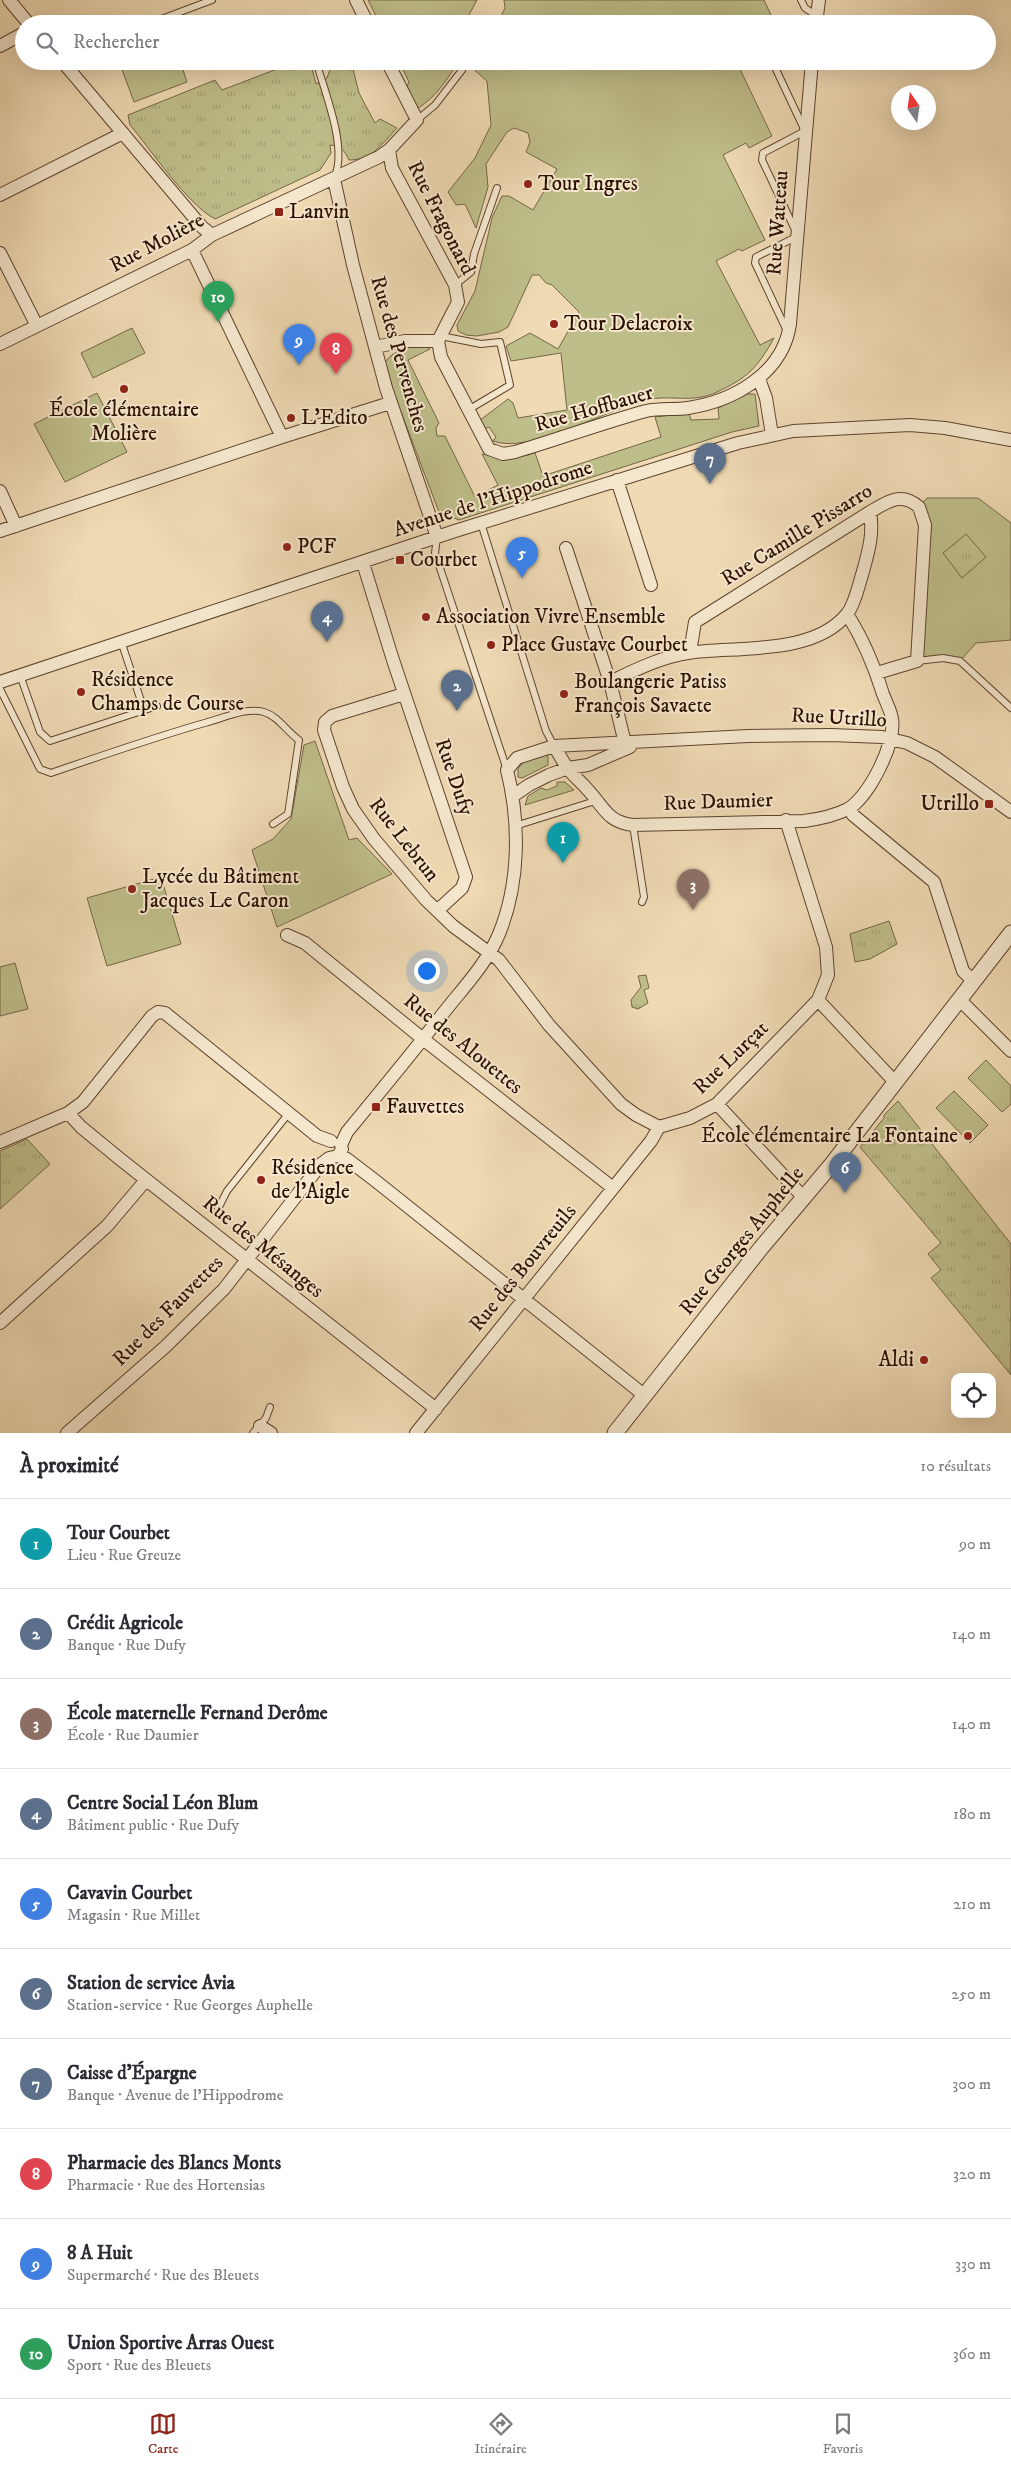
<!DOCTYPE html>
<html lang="fr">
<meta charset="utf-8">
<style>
:root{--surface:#fff;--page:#f2f2f3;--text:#2b2b33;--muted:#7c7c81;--line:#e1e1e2;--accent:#8f2418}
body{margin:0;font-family:"IM FELL DW Pica",serif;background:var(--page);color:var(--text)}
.controls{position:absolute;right:15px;bottom:15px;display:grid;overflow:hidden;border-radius:10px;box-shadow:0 5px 20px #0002}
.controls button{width:45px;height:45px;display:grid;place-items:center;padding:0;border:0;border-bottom:1px solid var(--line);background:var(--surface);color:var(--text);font:25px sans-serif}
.compass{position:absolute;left:891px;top:85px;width:45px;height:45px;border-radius:50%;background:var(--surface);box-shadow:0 5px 20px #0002;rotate:347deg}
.you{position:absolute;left:426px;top:970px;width:18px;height:18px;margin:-12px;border:4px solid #fff;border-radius:50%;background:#1a73e8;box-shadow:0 0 0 8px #1a73e833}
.badge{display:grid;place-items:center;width:32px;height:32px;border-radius:50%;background:var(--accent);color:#fff;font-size:16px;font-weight:700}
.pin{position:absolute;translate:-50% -41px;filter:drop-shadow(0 1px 2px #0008)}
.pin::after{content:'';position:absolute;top:26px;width:18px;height:15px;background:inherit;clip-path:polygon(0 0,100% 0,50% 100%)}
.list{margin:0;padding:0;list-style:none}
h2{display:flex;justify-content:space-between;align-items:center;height:65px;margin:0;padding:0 20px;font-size:21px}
h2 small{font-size:16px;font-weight:400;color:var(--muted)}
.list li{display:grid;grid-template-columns:32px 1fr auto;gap:15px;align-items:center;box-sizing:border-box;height:90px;padding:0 20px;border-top:1px solid var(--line)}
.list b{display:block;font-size:19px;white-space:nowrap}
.list p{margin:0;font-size:16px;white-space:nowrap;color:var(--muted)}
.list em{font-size:16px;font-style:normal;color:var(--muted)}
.icon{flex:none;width:28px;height:28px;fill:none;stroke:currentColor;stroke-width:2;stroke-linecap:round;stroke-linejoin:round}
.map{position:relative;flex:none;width:1011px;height:1433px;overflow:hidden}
.search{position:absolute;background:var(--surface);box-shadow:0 5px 20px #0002;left:15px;right:15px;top:15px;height:55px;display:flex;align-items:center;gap:12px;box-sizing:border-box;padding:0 18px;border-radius:28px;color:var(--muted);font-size:19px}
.sheet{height:965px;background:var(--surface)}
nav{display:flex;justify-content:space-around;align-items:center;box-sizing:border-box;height:70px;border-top:1px solid var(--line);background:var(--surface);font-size:14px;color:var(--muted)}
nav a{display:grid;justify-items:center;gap:2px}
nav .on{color:var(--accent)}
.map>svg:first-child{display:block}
</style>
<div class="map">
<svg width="1011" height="1433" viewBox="0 0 1011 1433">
<defs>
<pattern id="park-tufts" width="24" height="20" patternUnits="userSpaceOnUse" patternTransform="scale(1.25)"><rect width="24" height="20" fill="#bebe8a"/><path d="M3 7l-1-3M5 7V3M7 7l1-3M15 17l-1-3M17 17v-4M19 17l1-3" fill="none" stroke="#a3a275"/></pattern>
</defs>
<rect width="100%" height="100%" fill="#efdab4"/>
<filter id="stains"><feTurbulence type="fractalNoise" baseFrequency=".004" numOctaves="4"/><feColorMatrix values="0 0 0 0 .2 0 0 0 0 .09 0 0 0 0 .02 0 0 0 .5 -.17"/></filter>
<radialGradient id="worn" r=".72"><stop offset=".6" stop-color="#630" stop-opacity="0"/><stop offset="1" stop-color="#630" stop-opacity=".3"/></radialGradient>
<!-- grass -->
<path fill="#bebe8a" stroke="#756645" d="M368,0H477L464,24H380Z
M504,0H764L775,24H514L501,16L505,8Z
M135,61H180L187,82L134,102L121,67Z
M399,61H458C449,78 435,98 418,108L406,88L409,82Z
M474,61H495L509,70L514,61H736L772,136L749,148L746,143L723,155L765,240L742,251L739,249L716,261L760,345L774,338C757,368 749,377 717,392C692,404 671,394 646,400C608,409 529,455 493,441L496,437L489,427L482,430L479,421L508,399L513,403L518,418L567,410L561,353L511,361L506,346L530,333L558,349L579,312L552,285L546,283L539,275H532L508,327L499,332L477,336L466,335L458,331L457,325L475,291L492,218L502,196H509L533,210L557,169L526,152L530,142L528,133L514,128L507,132L486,164L488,187L476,228L465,204L456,205L448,192L475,158L491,125L487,81L471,67Z
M132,328L145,353L93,378L81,353Z
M424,345L430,349L408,360L439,423L436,428L437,436H445L475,497L498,485L482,454L505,458L535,453L543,476L661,437L655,417L689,413L691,420L719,419L718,408L747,394H755L759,426L732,432L459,520L439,512L395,396L385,362C395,349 408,347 424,345Z
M97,393L127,452L65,482L34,424Z
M927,498H978L1011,523V640L976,643L960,661H917L923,566L919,507Z
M315,741L349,840L357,838L392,874L277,927L252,850L273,839L291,819L304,745Z
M541,754L548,756V765L522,778L518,777V768L525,761Z
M557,782H565L574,790L525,805L528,796L541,788L547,790L557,786Z
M161,877L181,944L107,966L87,898Z
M15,963L28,1009L0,1016V967Z
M986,1060L1011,1086V1104L1002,1112L968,1078Z
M954,1091L988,1125L970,1143L936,1108Z"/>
<!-- park -->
<path fill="url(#park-tufts)" stroke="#756645" d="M298,61H310L316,84L327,78L333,61H351L359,93L375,123L380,119L397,128C383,143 372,160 349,160C344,150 341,146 330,145L331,153L320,170L215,219C188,205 151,150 130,125L128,115L215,80L222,90Z
M966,534L986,557L962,578L943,553Z
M889,921L897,944L870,959L855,962L850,934Z
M646,975L649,988L644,990L648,1003L638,1009L632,1007L631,1000L641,987L638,976Z
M898,1101L1011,1244V1375L931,1278L941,1270L928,1254L941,1243L860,1147L884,1118V1115Z
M27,1139L50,1164L0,1209V1151Z"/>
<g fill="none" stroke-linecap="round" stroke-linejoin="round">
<defs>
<path id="service" d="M801,0L805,8L817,16
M305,19L307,24
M148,24L212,0
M316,61C325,93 347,146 335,176
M772,61L805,131L763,153L762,160L798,236L756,257L755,263L787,331
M417,120L435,105L462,70
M455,285L471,272L474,254L497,188
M441,336L481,344L500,342L510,385L468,410
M481,523L546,731L554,746
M437,537L435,553L507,770
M121,641L144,710
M917,661L943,658L960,661L1011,708
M20,675L40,732L50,741L157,706
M0,689L40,769L51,773C103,755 155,737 208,722C224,718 246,707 264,712C278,716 287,732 299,740L288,814L273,824
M633,825L644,897L642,902
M515,826L595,801
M216,1213L227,1191L289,1113
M253,1433L266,1418L270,1407"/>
<path id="minor" d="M9,0L29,24
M356,0L368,24
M816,24L819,0
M0,46L24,33
M62,61L202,227L212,235
M389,150L392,168L455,285L458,302L438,341L441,357L489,449L503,454L515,452C559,439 602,423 646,411C660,408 675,410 688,408C733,401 783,374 790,324L812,61
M334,179L353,265L386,388L437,537
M0,195L123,133
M192,250L282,437
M0,253L37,326
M0,344L192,250L212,235L379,157L389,150L417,120L387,61
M375,347L405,341H438
M759,379L766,398L772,435
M617,480L651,585
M0,491L16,526
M0,531L282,437L390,403
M566,548L610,682L625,743
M363,563L393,660L466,877L462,888L438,910
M690,652L695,622L870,512C887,502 901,491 919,507L925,525L917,661L877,673
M0,682L455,531L738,443L793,431L910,425L945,428L1011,440
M610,682C635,670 661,657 688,653C735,646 813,656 847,614C855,604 858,587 862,575C868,553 874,535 870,512
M404,694L332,716L325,722L324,730L343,787L353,809L374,839L426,900L453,926L499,960L549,1025L621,1104L636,1115L659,1127L690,1118L717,1104L818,1000L828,975L826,947L786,820
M554,746C559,754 563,762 569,770C575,777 582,783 588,790C604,807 607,822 633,825L804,821C819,819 834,816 848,809C869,797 896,743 892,719C891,711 886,702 883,694C874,665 863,639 847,614
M513,796L529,785L549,775L568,768L588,765L630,747
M849,808L853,815L934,882L963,971L973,981
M287,935L305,943L423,1039L613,1188
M959,999L1011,1051
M818,1000L894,1081
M717,1104L804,1198
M68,1113L81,1127L120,1159L436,1409
M0,1142L68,1113L83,1102L152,1016L158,1012L165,1013L317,1136L331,1141
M341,1145L347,1132C380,1092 413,1052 445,1011C464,987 487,963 499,934C520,883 520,822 507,770L517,758L554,746L748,736L831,735L882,737L907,743L935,757L1011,812
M338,1156L347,1159L377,1182L644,1395
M0,1323L107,1226L146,1180
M260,1426L271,1433
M67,1433L165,1347L224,1289L321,1164L329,1158L338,1156L342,1149
M416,1433L651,1141L659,1127"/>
<path id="tertiary" d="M615,1433L761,1248L832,1164L1011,933"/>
</defs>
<!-- service casing -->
<use href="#service" stroke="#5d422d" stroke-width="8"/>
<!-- minor casing -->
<use href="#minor" stroke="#5d422d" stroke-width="14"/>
<!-- tertiary casing -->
<use href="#tertiary" stroke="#5d422d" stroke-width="17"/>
<!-- service -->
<use href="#service" stroke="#f5e7ce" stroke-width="6"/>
<!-- minor -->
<use href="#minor" stroke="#f5e7ce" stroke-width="12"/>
<!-- tertiary -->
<use href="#tertiary" stroke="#f5e7ce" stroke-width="15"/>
</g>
<!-- markers -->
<g fill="#8f2418" stroke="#f5e7ce" stroke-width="2">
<circle cx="528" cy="184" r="5"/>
<rect x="274" y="207" width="10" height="10" rx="2.5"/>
<circle cx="554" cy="324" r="5"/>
<circle cx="124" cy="389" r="5"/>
<circle cx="291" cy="418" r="5"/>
<circle cx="287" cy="547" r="5"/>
<rect x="395" y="555" width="10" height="10" rx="2.5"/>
<circle cx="426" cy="617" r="5"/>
<circle cx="491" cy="645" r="5"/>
<circle cx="81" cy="692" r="5"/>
<circle cx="564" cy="694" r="5"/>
<rect x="984" y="799" width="10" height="10" rx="2.5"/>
<circle cx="132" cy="889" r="5"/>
<rect x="371" y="1102" width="10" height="10" rx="2.5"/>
<circle cx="968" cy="1136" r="5"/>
<circle cx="261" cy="1180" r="5"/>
<circle cx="924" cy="1360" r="5"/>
</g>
<g text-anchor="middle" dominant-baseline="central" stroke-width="4" stroke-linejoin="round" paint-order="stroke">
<!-- poi labels -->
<g font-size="21" fill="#2c0f00" stroke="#f5e7ce" text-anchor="start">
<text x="538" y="184">Tour Ingres</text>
<text x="289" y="212">Lanvin</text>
<text x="564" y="324">Tour Delacroix</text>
<text x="124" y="410" text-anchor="middle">École élémentaire<tspan x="124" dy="24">Molière</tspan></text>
<text x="301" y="418">L'Edito</text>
<text x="297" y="547">PCF</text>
<text x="410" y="560">Courbet</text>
<text x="436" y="617">Association Vivre Ensemble</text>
<text x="501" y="645">Place Gustave Courbet</text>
<text x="91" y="680">Résidence<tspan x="91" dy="24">Champs de Course</tspan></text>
<text x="574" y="682">Boulangerie Patiss<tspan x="574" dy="24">François Savaete</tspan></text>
<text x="979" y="804" text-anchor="end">Utrillo</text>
<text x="142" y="877">Lycée du Bâtiment<tspan x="142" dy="24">Jacques Le Caron</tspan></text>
<text x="386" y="1107">Fauvettes</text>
<text x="958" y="1136" text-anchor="end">École élémentaire La Fontaine</text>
<text x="271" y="1168">Résidence<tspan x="271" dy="24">de l'Aigle</tspan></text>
<text x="914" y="1360" text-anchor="end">Aldi</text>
</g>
<!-- street labels -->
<g font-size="21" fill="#2c0f00" stroke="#f5e7ce">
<text transform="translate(441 218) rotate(63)">Rue Fragonard</text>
<text transform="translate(778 223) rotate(-86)">Rue Watteau</text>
<text transform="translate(157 243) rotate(-28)">Rue Molière</text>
<text transform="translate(399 354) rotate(74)">Rue des Pervenches</text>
<text transform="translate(594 409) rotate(-16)">Rue Hoffbauer</text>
<text transform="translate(493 499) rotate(-18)">Avenue de l'Hippodrome</text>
<text transform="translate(797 535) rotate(-32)">Rue Camille Pissarro</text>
<text transform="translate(839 718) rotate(3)">Rue Utrillo</text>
<text transform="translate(454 777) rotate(71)">Rue Dufy</text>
<text transform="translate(718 802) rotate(-2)">Rue Daumier</text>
<text transform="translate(404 840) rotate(52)">Rue Lebrun</text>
<text transform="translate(463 1044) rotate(39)">Rue des Alouettes</text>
<text transform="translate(731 1058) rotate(-44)">Rue Lurçat</text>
<text transform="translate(742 1241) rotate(-51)">Rue Georges Auphelle</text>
<text transform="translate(263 1247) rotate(39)">Rue des Mésanges</text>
<text transform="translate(523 1268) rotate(-51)">Rue des Bouvreuils</text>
<text transform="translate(168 1311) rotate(-45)">Rue des Fauvettes</text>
</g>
</g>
<rect width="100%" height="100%" filter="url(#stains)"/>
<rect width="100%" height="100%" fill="url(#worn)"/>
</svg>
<div class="controls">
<button><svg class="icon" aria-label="locate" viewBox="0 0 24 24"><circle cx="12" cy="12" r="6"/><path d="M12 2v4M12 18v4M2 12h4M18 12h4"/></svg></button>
</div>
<svg class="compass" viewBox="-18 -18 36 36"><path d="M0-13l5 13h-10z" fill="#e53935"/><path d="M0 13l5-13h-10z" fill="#7c7c81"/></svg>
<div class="you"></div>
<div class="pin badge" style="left:563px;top:863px;background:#0f9aa8">1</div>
<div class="pin badge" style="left:457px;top:711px;background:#5c6f8a">2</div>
<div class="pin badge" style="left:693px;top:910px;background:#8d6e63">3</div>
<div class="pin badge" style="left:327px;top:642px;background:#5c6f8a">4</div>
<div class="pin badge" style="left:522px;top:578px;background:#3f7fe0">5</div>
<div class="pin badge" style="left:845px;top:1193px;background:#5c6f8a">6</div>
<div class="pin badge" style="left:710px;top:484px;background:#5c6f8a">7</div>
<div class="pin badge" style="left:336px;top:374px;background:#e0444e">8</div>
<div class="pin badge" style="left:299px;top:365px;background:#3f7fe0">9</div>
<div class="pin badge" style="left:218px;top:322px;background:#2e9e5b">10</div>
<div class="search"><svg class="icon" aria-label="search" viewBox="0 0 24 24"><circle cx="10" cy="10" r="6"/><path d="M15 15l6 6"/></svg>Rechercher</div>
</div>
<section class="sheet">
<h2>À proximité<small>10 résultats</small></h2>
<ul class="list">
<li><span class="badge" style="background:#0f9aa8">1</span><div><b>Tour Courbet</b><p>Lieu · Rue Greuze</p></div><em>90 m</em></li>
<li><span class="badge" style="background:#5c6f8a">2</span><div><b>Crédit Agricole</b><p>Banque · Rue Dufy</p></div><em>140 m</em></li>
<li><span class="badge" style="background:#8d6e63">3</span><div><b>École maternelle Fernand Derôme</b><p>École · Rue Daumier</p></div><em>140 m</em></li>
<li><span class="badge" style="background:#5c6f8a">4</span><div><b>Centre Social Léon Blum</b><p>Bâtiment public · Rue Dufy</p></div><em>180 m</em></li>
<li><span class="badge" style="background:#3f7fe0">5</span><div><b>Cavavin Courbet</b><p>Magasin · Rue Millet</p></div><em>210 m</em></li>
<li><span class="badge" style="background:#5c6f8a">6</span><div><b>Station de service Avia</b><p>Station-service · Rue Georges Auphelle</p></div><em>250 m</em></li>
<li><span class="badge" style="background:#5c6f8a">7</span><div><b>Caisse d'Épargne</b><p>Banque · Avenue de l'Hippodrome</p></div><em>300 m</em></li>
<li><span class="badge" style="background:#e0444e">8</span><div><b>Pharmacie des Blancs Monts</b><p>Pharmacie · Rue des Hortensias</p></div><em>320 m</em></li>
<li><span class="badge" style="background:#3f7fe0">9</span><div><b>8 A Huit</b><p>Supermarché · Rue des Bleuets</p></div><em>330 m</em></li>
<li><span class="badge" style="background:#2e9e5b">10</span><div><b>Union Sportive Arras Ouest</b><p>Sport · Rue des Bleuets</p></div><em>360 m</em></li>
</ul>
</section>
<nav>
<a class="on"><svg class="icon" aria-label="map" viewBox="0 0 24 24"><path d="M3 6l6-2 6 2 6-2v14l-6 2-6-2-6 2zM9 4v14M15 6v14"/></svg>Carte</a>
<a><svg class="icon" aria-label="directions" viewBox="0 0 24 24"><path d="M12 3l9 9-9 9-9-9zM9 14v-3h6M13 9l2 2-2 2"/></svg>Itinéraire</a>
<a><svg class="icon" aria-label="saved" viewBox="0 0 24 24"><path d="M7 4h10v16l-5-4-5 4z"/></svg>Favoris</a>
</nav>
